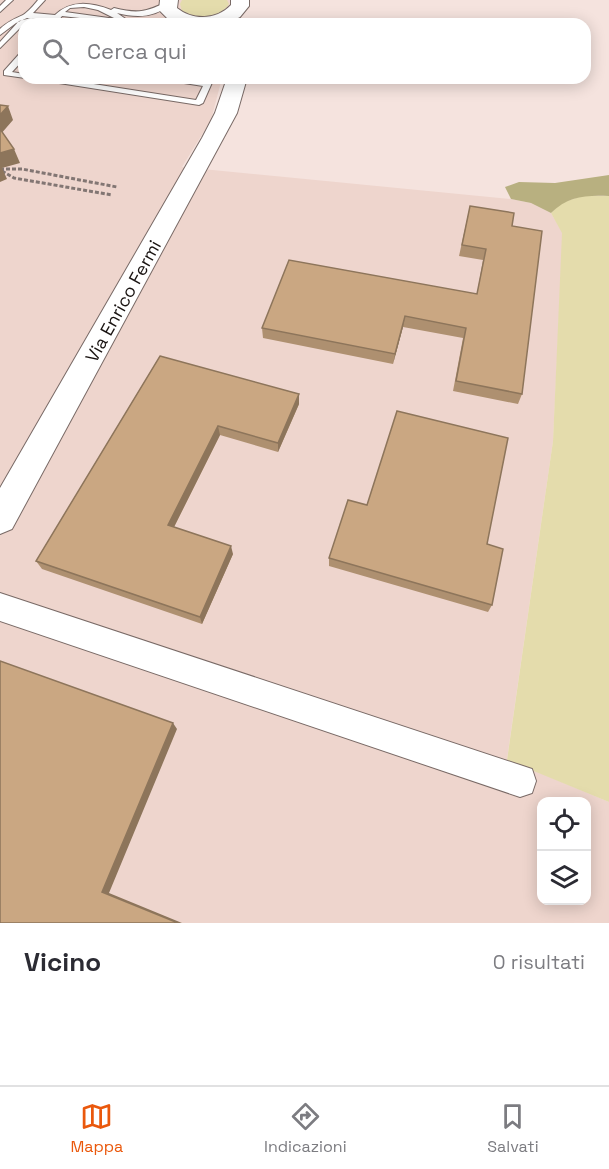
<!DOCTYPE html>
<html lang="it">
<style>
:root{--surface:#fff;--page:#f2f2f3;--text:#2b2b33;--muted:#7c7c81;--line:#e1e1e2;--accent:#ea580c}
body{margin:0;font-family:"Space Grotesk",sans-serif;background:var(--page);color:var(--text)}
.controls{position:absolute;right:18px;bottom:18px;display:grid;overflow:hidden;border-radius:12px;box-shadow:0 3px 15px #0003}
.controls button{width:54px;height:54px;display:grid;place-items:center;padding:0;border:0;border-bottom:2px solid var(--line);background:var(--surface);color:var(--text);font:30px sans-serif}
.list{margin:0;padding:0;list-style:none}
h2{display:flex;justify-content:space-between;align-items:center;height:78px;margin:0;padding:0 24px;font-size:26px}
h2 small{font-size:20px;font-weight:400;color:var(--muted)}
.icon{flex:none;width:33px;height:33px;fill:none;stroke:currentColor;stroke-width:2;stroke-linecap:round;stroke-linejoin:round}
.map{position:relative;flex:none;width:609px;height:923px;overflow:hidden}
.search{position:absolute;background:var(--surface);box-shadow:0 3px 15px #0003;left:18px;right:18px;top:18px;height:66px;display:flex;align-items:center;gap:15px;box-sizing:border-box;padding:0 21px;border-radius:18px;color:var(--muted);font-size:22px}
.sheet{height:162px;background:var(--surface)}
nav{display:flex;justify-content:space-around;align-items:center;box-sizing:border-box;height:84px;border-top:2px solid var(--line);background:var(--surface);font-size:16px;color:var(--muted)}
nav a{display:grid;justify-items:center;gap:3px}
nav .on{color:var(--accent)}
.map>svg:first-child{display:block}
</style>
<div class="map">
<svg width="609" height="923" viewBox="0 0 609 923">
<rect width="100%" height="100%" fill="#f5e3de"/>
<!-- built -->
<path fill="#eed5cd" fill-rule="evenodd" d="M0,0H236L233,24H24V78H222L211,120L182,167L511,199L531,203L551,213L563,233L553,441L507,759L609,802V923H0ZM542,802H586V900H542Z"/>
<!-- green -->
<path fill="#e4dcac" d="M182,0H227L229,4C220,19 196,19 182,11L180,4Z
M582,196H609V802L507,760L553,441L562,233L551,213L561,203Z"/>
<!-- forest -->
<path fill="#b8b080" d="M609,175V196C586,195 568,196 551,213L531,203L511,199L505,187L519,182L555,183Z"/>
<g fill="none" stroke-linecap="round" stroke-linejoin="round">
<defs>
<path id="service" d="M6,0H13L0,12V6Z
M38,0H45L33,13L55,15C71,0 90,2 111,10L114,8C138,14 146,12 167,2L170,4C155,18 136,18 117,13L133,24L62,16L56,24H48L52,19L27,18L16,23L0,35V29C7,22 14,19 23,15C28,12 34,5 38,0ZM84,7L98,10L116,19L65,12L70,8Z
M31,18L35,20L34,22L24,24L0,48V42L19,21Z
M181,18H184V22L157,24Z
M21,52H24V59L12,72L24,74L25,78L4,75V71Z
M36,78H55L196,100L203,86L165,80L161,78H182L205,81L206,78H214L203,103L199,105L40,80Z"/>
<path id="minor" d="M0,593L520,765L532,769L536,781L532,793L520,797L0,621Z"/>
<path id="tertiary" d="M160,0H178L177,8C193,21 217,20 231,5V0H249V6L240,17L226,24H178L169,20L159,10Z
M227,78H247L237,113L12,529L0,534V488L202,138L215,113Z"/>
</defs>
<!-- service casing -->
<use href="#service" stroke="#796a66" stroke-width="2"/>
<!-- minor casing -->
<use href="#minor" stroke="#796a66" stroke-width="2"/>
<!-- tertiary casing -->
<use href="#tertiary" stroke="#796a66" stroke-width="2"/>
<!-- path -->
<path stroke="#827673" stroke-width="3" stroke-dasharray="4 2" stroke-linecap="butt" d="M0,169H22L117,187
M2,171L14,178L112,195"/>
<!-- service -->
<use href="#service" fill="#fff" fill-rule="evenodd"/>
<!-- minor -->
<use href="#minor" fill="#fff" fill-rule="evenodd"/>
<!-- tertiary -->
<use href="#tertiary" fill="#fff" fill-rule="evenodd"/>
</g>
<!-- wall -->
<path fill="#ae9070" d="M470,206L512,226L522,394L518,404L453,391L463,338L403,327L393,364L263,338L262,328L477,294L483,260L459,256Z
M160,356L299,404L278,452L220,435L174,527L233,554L202,624L42,569L36,561Z
M487,544L492,605L488,612L329,566V558Z"/>
<!-- shaded-wall -->
<path fill="#8d755b" d="M8,106L13,120L0,135V115Z
M14,149L20,163L2,168L7,179L0,182V153Z
M405,316L403,327L393,364L395,354Z
M299,394V404L278,452V443Z
M218,426L220,435L171,533L168,525Z
M231,546L233,554L202,624L200,617Z
M173,723L177,729L109,893L182,923H178L102,892Z"/>
<!-- building -->
<path fill="#caa782" stroke="#8d755b" stroke-width="1.5" d="M0,105L8,106L0,115Z
M0,129L14,149L0,153Z
M470,206L514,213L512,226L542,231L522,394L456,381L466,328L405,316L395,354L262,328L289,260L477,294L486,249L462,245Z
M160,356L299,394L278,443L218,426L168,525L231,546L200,617L36,561Z
M397,411L508,438L487,544L503,549L492,605L329,558L348,500L367,505Z
M0,661L173,723L102,892L178,923H0Z"/>
<g text-anchor="middle" dominant-baseline="central" stroke-width="6" stroke-linejoin="round" paint-order="stroke">
<!-- street labels -->
<g font-size="18" fill="#191311" stroke="#fff">
<text transform="translate(123 301) rotate(-61)">Via Enrico Fermi</text>
</g>
</g>
</svg>
<div class="controls">
<button><svg class="icon" aria-label="locate" viewBox="0 0 24 24"><circle cx="12" cy="12" r="6"/><path d="M12 2v4M12 18v4M2 12h4M18 12h4"/></svg></button>
<button><svg class="icon" aria-label="layers" viewBox="0 0 24 24"><path d="M12 4l9 5-9 5-9-5zM3 14l9 5 9-5"/></svg></button>
</div>
<div class="search"><svg class="icon" aria-label="search" viewBox="0 0 24 24"><circle cx="10" cy="10" r="6"/><path d="M15 15l6 6"/></svg>Cerca qui</div>
</div>
<section class="sheet">
<h2>Vicino<small>0 risultati</small></h2>
<ul class="list">
</ul>
</section>
<nav>
<a class="on"><svg class="icon" aria-label="map" viewBox="0 0 24 24"><path d="M3 6l6-2 6 2 6-2v14l-6 2-6-2-6 2zM9 4v14M15 6v14"/></svg>Mappa</a>
<a><svg class="icon" aria-label="directions" viewBox="0 0 24 24"><path d="M12 3l9 9-9 9-9-9zM9 14v-3h6M13 9l2 2-2 2"/></svg>Indicazioni</a>
<a><svg class="icon" aria-label="saved" viewBox="0 0 24 24"><path d="M7 4h10v16l-5-4-5 4z"/></svg>Salvati</a>
</nav>
